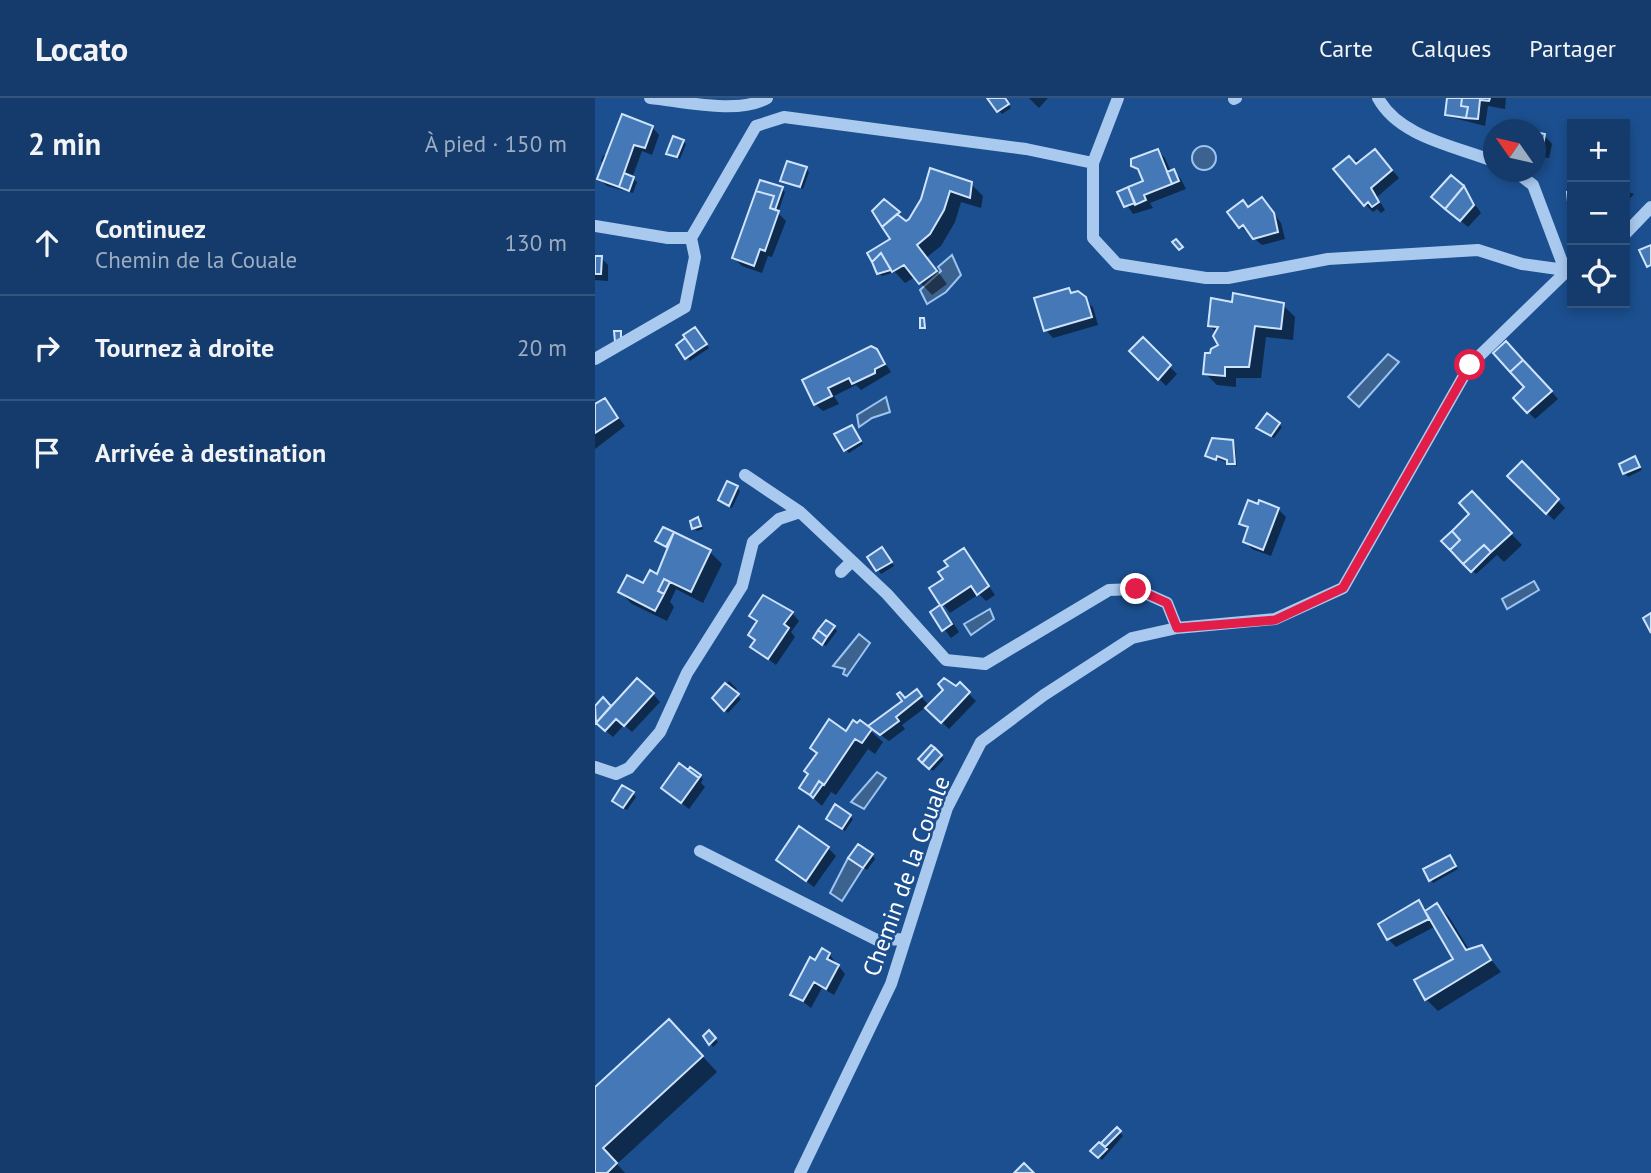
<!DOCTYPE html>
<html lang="fr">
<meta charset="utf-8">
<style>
:root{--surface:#143b6b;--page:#214673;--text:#f1f3f6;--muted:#9dadc1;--line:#33557e}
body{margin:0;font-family:"PT Sans",sans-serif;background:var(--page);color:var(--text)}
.controls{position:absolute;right:21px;top:21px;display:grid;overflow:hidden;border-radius:0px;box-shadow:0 4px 10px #0003}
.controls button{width:63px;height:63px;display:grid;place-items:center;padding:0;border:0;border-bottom:2px solid var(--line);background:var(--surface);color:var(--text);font:35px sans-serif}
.compass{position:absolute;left:888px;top:21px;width:63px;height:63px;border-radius:50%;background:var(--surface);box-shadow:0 4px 10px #0003;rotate:304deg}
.stop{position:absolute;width:21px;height:21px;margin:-16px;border:5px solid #e11d48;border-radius:50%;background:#fff}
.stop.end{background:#e11d48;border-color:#fff;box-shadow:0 2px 7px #0008}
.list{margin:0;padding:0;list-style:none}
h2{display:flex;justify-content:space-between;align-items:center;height:91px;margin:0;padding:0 28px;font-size:30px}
h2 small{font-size:23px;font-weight:400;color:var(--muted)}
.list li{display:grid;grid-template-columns:46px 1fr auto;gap:21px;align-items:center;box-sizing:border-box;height:105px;padding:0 28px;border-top:2px solid var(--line)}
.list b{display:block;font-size:26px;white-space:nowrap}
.list p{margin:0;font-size:23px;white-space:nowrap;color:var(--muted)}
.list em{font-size:23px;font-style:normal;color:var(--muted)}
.icon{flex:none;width:38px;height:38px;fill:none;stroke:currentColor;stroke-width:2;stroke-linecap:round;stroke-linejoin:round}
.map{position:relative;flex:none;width:1056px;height:1075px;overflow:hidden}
header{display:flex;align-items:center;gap:42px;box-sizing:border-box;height:98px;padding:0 35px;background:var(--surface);border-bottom:2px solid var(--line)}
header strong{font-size:33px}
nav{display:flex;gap:38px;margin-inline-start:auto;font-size:24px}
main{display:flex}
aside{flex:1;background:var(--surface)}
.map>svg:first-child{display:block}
</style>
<header>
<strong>Locato</strong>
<nav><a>Carte</a><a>Calques</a><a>Partager</a></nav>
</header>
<main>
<aside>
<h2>2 min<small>À pied · 150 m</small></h2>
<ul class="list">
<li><svg class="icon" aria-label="ahead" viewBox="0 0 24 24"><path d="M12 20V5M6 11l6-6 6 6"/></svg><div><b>Continuez</b><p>Chemin de la Couale</p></div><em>130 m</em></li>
<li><svg class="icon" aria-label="right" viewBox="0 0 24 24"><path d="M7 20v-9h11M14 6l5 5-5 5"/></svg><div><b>Tournez à droite</b></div><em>20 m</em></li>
<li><svg class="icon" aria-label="arrive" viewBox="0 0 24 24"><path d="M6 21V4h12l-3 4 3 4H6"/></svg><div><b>Arrivée à destination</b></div></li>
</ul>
</aside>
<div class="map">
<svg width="1056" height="1075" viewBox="0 0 1056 1075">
<rect width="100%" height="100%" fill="#1b4f8f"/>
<!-- water -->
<path fill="#3c6290" stroke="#9cc4f0" stroke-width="2" d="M597 60a12 12 0 1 1 24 0a12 12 0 1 1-24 0Z
M357,157L366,177L351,194L332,206L325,192L346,173L343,169Z
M793,256L804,264L764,309L753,299Z
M291,299L295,314L277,320L264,329L262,317Z
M939,483L944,492L912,511L907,501Z
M395,511L399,521L376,537L369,526Z
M264,536L275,545L252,578L248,576L250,571L238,568Z
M282,674L291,680L269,711L256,704Z
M253,760L268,770L247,803L235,795Z"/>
<!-- shadow -->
<path fill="#0007" d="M394,0H409L416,10L407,16Z
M434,0H453L444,10Z
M854,0H911L910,11L893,8L890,28L855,19L852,16Z
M57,29L64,37L57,57L47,53L37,80L42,84L38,95L12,88L4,81L10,67L6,63L8,57L13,59Z
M940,36L950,38L957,46L954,60L940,58Z
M88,43L91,46L85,61L77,58L73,55Z
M1030,50L1033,53V87H1030Z
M563,53L570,60L576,74L579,73L586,81L591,91L555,105L558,110L538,116L524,95L551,84L538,67Z
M787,60L804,80L782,99L790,112L786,115L782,111L778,114L770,106L758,64L762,61L766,65Z
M211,71L214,74L208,91L187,83Z
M376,86L388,98L386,110L366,104L360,124L346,148L332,159L352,186L337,197L320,179L310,185L300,174L287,178L284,175L297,142L279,113L304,115L311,125L328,102Z
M868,90L886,115L873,129L846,106Z
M187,91L190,94L183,115L191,123L177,159L173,158L167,175L147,168L139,160Z
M1030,93L1039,96L1030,106Z
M674,109L686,125L690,141L667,147L646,129L635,114Z
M0,160H6L13,167V183L0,182Z
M473,192L498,209L503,227L458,240L451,232Z
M688,207L700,219L698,242L671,239L666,280H641V289L622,287L610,275L617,257L625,247L622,235L615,228Z
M100,232L114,250L95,263L83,247Z
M548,242L582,276L571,288L537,253Z
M281,252L296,274L266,292L261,287L239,298L244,306L228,313L220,306L209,282Z
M936,271L963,301L940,321L920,300L932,289Z
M10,302L30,328L0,351V308Z
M683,326L687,329L679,340L663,330Z
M257,329L268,346L254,355L251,352Z
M637,344L640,348L642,368L612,357Z
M1040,360L1047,372L1033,379L1030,375Z
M927,365L970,410L959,422L914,378Z
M142,390L145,393L137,410L129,405Z
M877,395L927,447L909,464L902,457L881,476L849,443L876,416Z
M683,411L691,419L676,458L657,451L650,443L654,433L646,425Z
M103,421L108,431L102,433L99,430Z
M68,431L115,454L127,466L108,505L81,491L75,504L79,509L72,523L37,506L25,494L49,487L63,478L74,451L62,443Z
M369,452L400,497L391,503L384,496L355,515L337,491L350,482L355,468Z
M290,455L299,468L286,476L274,459Z
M351,514L364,534L356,540L337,515Z
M197,515L204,523L196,534L200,539L181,567L157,549L161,543L155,537L163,525L156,517Z
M239,529L242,533L231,548L223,543Z
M134,583L142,591L139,595L146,601L133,615L119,600Z
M365,587L381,603L354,631L331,609L307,627L310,631L294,643L282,634L321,594L335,608Z
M58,596L65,604L37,634L29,627L18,639L0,623V610L8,602L16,610Z
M265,624L288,644L280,656L273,651L241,697L236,694L227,708L206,689L251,635Z
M336,649L349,661L338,673L325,661Z
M91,668L108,681L106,685L110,689L94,711L68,690L97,674Z
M37,695L41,699L32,712L22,706Z
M255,718L258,721L250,733L236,724Z
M233,750L241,758L219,789L183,762Z
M277,757L280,761L272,772L259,763Z
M855,759L863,771L838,785L835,781Z
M824,804L833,813L842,807L854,819L875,853L886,849L906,874L843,913L831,901L860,862L841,828L801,849L793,841Z
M234,856L250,876L239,897L227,890L216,910L198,896L221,864Z
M114,935L123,944L118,949L111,938Z
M90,939L122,974L22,1066L30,1075H0V992Z
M522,1031L528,1038L507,1062L498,1053Z"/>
<!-- building -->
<path fill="#4478b7" stroke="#cfe3fa" stroke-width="2" d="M392,0H410L414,6L402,14Z
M852,0H867L866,8L873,9L871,20L850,17Z
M867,0H895L894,3L885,2L883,21L871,20L873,9L866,8Z
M27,16L58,28L50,50L39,47L24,89L2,81Z
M940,34L950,36L947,54L940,53Z
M78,38L89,42L82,59L71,56Z
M563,51L577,86L549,97L551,102L540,107L533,89L548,83L543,71L536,68V61Z
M780,51L797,72L776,90L784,104L777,109L773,104L769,108L738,71L754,58L761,66Z
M192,63L212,69L205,89L185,83Z
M335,70L377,84L375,100L355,93L349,112L335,136L322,147L342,173L324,186L309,167L297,174L286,155L277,164L272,155L295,141L287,129L302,116L311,123L314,121L326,101Z
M579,71L584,83L577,86L572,74Z
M29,75L39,79L34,93L24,89Z
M856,77L869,88L850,111L836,99Z
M165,82L188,89L180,112L175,110L179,98L161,93Z
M869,88L879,107L865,123L850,111Z
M533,89L540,105L529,109L522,94Z
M161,93L179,98L175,110L184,113L170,153L165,151L159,168L137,160Z
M972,94H977V114H974Z
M667,99L679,115L683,134L658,141L648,127L644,130L632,114L648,102L653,109Z
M289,101L305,114L287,129L277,113Z
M581,141L588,149L584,152L577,144Z
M1056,147V167L1052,169L1044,152Z
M286,155L296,172L282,176L277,164Z
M0,158H7L6,176H0Z
M474,190L476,195L483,193L491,199L497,219L449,233L439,200Z
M638,195L689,205L686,231L660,228L654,269H630V278L608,276L610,255H615L616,251L623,247L618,238L623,229L613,228L616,200L637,204Z
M325,220H329L330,230H325Z
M100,229L112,246L100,254L88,237Z
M19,233H26V241L20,244Z
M548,239L576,267L563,282L534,253Z
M90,240L100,254L90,261L81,247Z
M911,243L928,262L915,274L898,255Z
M276,248L282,251L290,266L280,271V275L257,286L254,280L233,290L237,298L219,307L207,282Z
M928,262L957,293L932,315L918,300L929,289L915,274Z
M10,300L23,320L0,335V306Z
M672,315L685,325L676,338L661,330Z
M257,327L266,343L249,353L239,336Z
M617,340L638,342L640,366H632V362L622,358L621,362L610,358Z
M1040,358L1045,369L1028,376L1024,366Z
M927,363L964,401L951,416L912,378Z
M132,383L143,388L134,408L123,402Z
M877,393L917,435L896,454L889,447L868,466L855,452L865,442L857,433L874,416L864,405Z
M653,402L663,406L664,402L684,410L668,452L648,444L653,429L644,426Z
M103,419L106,428L97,431L95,423Z
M68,429L79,434L71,449L60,443Z
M857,433L865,442L855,452L846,443Z
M79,434L116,452L96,494L69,481L63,493L69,496L60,513L23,494L32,477L48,485L55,472L62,476Z
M889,447L896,454L876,474L868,466Z
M287,449L297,464L281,473L272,459Z
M369,450L394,488L382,497L376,488L346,508L357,526L347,533L335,514L345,507L334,490L348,481L343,474L353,468L349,463Z
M69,481L75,484L69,496L63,493Z
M168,497L198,514L189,526L194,530L173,561L155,549L160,542L153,537L162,523L154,518Z
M1056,515V535L1048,520Z
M231,522L240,528L232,539L223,532Z
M223,532L232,539L227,547L218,540Z
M42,580L59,595L29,628L21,621L10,633L1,625Z
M349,580L361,588L365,584L375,594L346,625L330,610L348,592L343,586Z
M130,585L144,596L129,613L117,600Z
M322,591L327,598L301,619L304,623L285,637L273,628L307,603L302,596L305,594L310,600Z
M8,599L16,608L1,625L0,608Z
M234,621L251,633L258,622L262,625L265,622L277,631L267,645L260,641L229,687L224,683L215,697L204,690L213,676L209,673L222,655L215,650Z
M336,647L340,650L327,665L323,661Z
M340,650L347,657L334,671L327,665Z
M84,665L104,680L86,705L66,690Z
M95,669L106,677L104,680L93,672Z
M224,683L228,686L218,700L215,697Z
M27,687L39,694L28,710L17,703Z
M240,706L256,717L247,731L231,721Z
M204,728L234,749L211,783L181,762Z
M263,746L278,756L268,770L253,760Z
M855,757L861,768L834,783L828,771Z
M824,802L834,821L792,842L783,826Z
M842,805L871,852L887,847L896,862L830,902L819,882L858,861L830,813Z
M227,850L235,855L232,861L244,867L231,891L219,884L208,903L195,897L215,859L220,862Z
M74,921L108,958L8,1050L22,1065L12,1075H0V989Z
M114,932L121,940L114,947L108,938Z
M522,1029L526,1033L510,1049L506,1045Z
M504,1044L512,1051L503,1060L495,1053Z
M429,1065L439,1075H419Z"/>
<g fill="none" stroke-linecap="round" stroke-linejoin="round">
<!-- minor -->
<path stroke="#a9c9ee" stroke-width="12" d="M55,0C87,3 144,17 172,0
M523,0L498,65V140L522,166L611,180H633L733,161L883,152L927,166L970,172
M783,0C804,39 860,48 898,63
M639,1L641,0
M921,74L938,87L970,172
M0,128L73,140H96L161,28L189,19L431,51L498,65
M1030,136L1056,109
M0,261L90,209L100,159L96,140
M150,377L205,414L292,496L351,562L390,566L514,492L541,491L572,505L582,530
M246,474L257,463
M0,669L21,676L34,670L65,634L92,575L147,488L158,444L184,421L205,414
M105,753L282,842L310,841
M205,1075L296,886L352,710L386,644L449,597L537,540L582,530L680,521L748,490L875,267L977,168"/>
</g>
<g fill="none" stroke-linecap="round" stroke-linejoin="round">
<!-- route -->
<path stroke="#e11d48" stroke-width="9" d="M541,491L572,505L582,530L680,522L748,490L875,267"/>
</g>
<g text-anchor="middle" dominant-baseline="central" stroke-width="5" stroke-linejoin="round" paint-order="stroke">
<!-- street labels -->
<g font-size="24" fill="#fff" stroke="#1b4f8f">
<text transform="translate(311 778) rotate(-70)">Chemin de la Couale</text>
</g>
</g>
</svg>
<div class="controls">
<button>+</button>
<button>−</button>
<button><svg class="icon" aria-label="locate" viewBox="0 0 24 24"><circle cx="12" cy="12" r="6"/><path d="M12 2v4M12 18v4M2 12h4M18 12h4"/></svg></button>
</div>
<svg class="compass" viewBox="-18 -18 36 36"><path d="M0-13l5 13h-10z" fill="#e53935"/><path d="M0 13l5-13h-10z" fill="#9dadc1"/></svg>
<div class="stop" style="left:875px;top:267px"></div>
<div class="stop end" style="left:541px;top:491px"></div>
</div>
</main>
